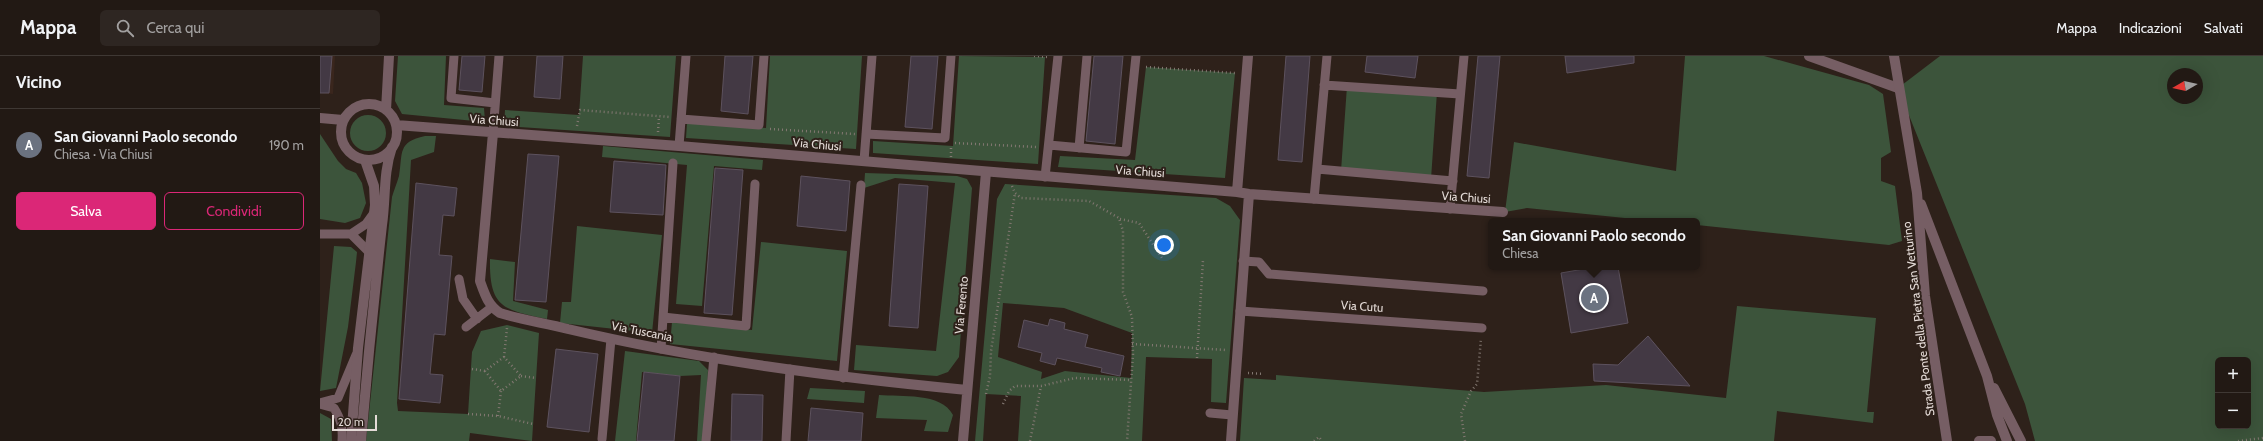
<!DOCTYPE html>
<html lang="it">
<meta charset="utf-8">
<style>
:root{--surface:#221914;--page:#2e2622;--text:#f1f3f6;--muted:#a2a0a0;--line:#3f3834;--accent:#db2777}
body{margin:0;font-family:Cabin,sans-serif;background:var(--page);color:var(--text)}
.controls{position:absolute;right:12px;bottom:12px;display:grid;overflow:hidden;border-radius:6px;box-shadow:0 4px 16px #0002}
.controls button{width:36px;height:36px;display:grid;place-items:center;padding:0;border:0;border-bottom:1px solid var(--line);background:var(--surface);color:var(--text);font:20px sans-serif}
.compass{position:absolute;left:1847px;top:12px;width:36px;height:36px;border-radius:50%;background:var(--surface);box-shadow:0 4px 16px #0002;rotate:261deg}
.scale{position:absolute;left:12px;bottom:10px;width:45px;box-sizing:border-box;padding-left:4px;border:2px solid #e4dbd7;border-top:0;font-size:11px;line-height:14px;white-space:nowrap;color:#e4dbd7;-webkit-text-stroke:3px #2e211a;paint-order:stroke}
.you{position:absolute;left:844px;top:189px;width:14px;height:14px;margin:-10px;border:3px solid #fff;border-radius:50%;background:#1a73e8;box-shadow:0 0 0 6px #1a73e833}
.badge{display:grid;place-items:center;width:26px;height:26px;border-radius:50%;background:var(--accent);color:#fff;font-size:13px;font-weight:700}
.pin{position:absolute;translate:-50% -50%;border:2px solid #fff;box-shadow:0 1px 4px #0006}
.popup{position:absolute;left:1168px;top:162px;width:212px;height:52px;box-sizing:border-box;display:grid;place-content:center;border-radius:6px;background:var(--surface);filter:drop-shadow(0 1px 3px #0005);font-size:13px;white-space:nowrap;color:var(--muted)}
.popup b{font-size:15px;color:var(--text)}
.popup::after{content:'';position:absolute;left:50%;top:100%;margin-left:-8px;border:8px solid transparent;border-top-color:var(--surface)}
.list{margin:0;padding:0;list-style:none}
h2{display:flex;justify-content:space-between;align-items:center;height:52px;margin:0;padding:0 16px;font-size:17px}
h2 small{font-size:13px;font-weight:400;color:var(--muted)}
.list li{display:grid;grid-template-columns:26px 1fr auto;gap:12px;align-items:center;box-sizing:border-box;height:72px;padding:0 16px;border-top:1px solid var(--line)}
.list b{display:block;font-size:15px;white-space:nowrap}
.list p{margin:0;font-size:13px;white-space:nowrap;color:var(--muted)}
.list em{font-size:13px;font-style:normal;color:var(--muted)}
.actions{display:flex;gap:8px;padding:12px 16px}
.actions a{flex:1;padding:9px 0;border:1px solid var(--accent);border-radius:6px;text-align:center;font-size:14px;color:var(--accent)}
.actions .main{background:var(--accent);color:#fff}
.icon{flex:none;width:22px;height:22px;fill:none;stroke:currentColor;stroke-width:2;stroke-linecap:round;stroke-linejoin:round}
.map{position:relative;flex:none;width:1943px;height:385px;overflow:hidden}
header{display:flex;align-items:center;gap:24px;box-sizing:border-box;height:56px;padding:0 20px;background:var(--surface);border-bottom:1px solid var(--line)}
header strong{font-size:19px}
nav{display:flex;gap:22px;margin-inline-start:auto;font-size:14px}
.search{width:280px;height:36px;background:var(--page);display:flex;align-items:center;gap:10px;box-sizing:border-box;padding:0 14px;border-radius:6px;color:var(--muted);font-size:15px}
main{display:flex}
aside{flex:1;background:var(--surface)}
.map>svg:first-child{display:block}
</style>
<header>
<strong>Mappa</strong>
<div class="search"><svg class="icon" aria-label="search" viewBox="0 0 24 24"><circle cx="10" cy="10" r="6"/><path d="M15 15l6 6"/></svg>Cerca qui</div>
<nav><a>Mappa</a><a>Indicazioni</a><a>Salvati</a></nav>
</header>
<main>
<aside>
<h2>Vicino<small></small></h2>
<ul class="list">
<li><span class="badge" style="background:#6b7280">A</span><div><b>San Giovanni Paolo secondo</b><p>Chiesa · Via Chiusi</p></div><em>190 m</em></li>
</ul>
<div class="actions"><a class="main">Salva</a><a>Condividi</a></div>
</aside>
<div class="map">
<svg width="1943" height="385" viewBox="0 0 1943 385">
<rect width="100%" height="100%" fill="#2e211a"/>
<!-- built -->
<path fill="#3a261d" d="M0,0H15L13,38L0,37Z"/>
<!-- green -->
<path fill="#3c543b" fill-rule="evenodd" d="M78,0H126L124,49L164,52L165,66L82,58L75,45Z
M263,0H356L350,81L184,70L185,54L259,59Z
M450,0H542L536,93L366,82L367,67L446,72Z
M639,0L725,1L718,108L553,97V85L633,90Z
M1365,0H1444L1549,29L1563,38L1571,96L1561,102V125L1575,130L1582,185L1569,189L1377,169V165H1334L1207,152L1185,156L1194,86L1356,115Z
M1620,0H1943V385H1715L1705,348L1578,32ZM1853,18H1877V42H1853ZM1898,304H1928V370H1898Z
M826,11L915,17L905,122L738,111L740,100L815,104Z
M1027,30L1117,36L1111,123L1021,115Z
M30 77a18 18 0 1 1 36 0a18 18 0 1 1-36 0Z
M0,78L18,105L26,113L36,117L42,127L46,147L40,162L25,167L0,163Z
M105,80H116L114,96L91,104L77,347L78,355L148,358L152,296L161,275L187,269L219,277L212,385L150,377L149,385H46L72,141C74,134 77,127 79,120C83,97 77,86 105,80Z
M283,90L443,104L442,114L394,110L382,250L356,248L367,109L282,101Z
M545,117L637,120L647,123L652,132L639,301L628,316L617,320L534,314L536,289L616,295L635,127L575,122L544,132Z
M685,128L896,142L910,150L920,164L906,347L891,346L892,303L826,301L822,385H698L701,340L666,338L663,385H655L677,143ZM683,247L744,252L812,277L811,322L745,315L721,323L722,316L678,301Z
M257,170L342,179L332,277L240,267L242,246H251Z
M441,186L527,195L517,305L350,288L352,266L432,274Z
M14,190L31,191L37,196L36,206L28,271L16,332L0,335Z
M170,203L195,206L193,245L228,254L227,263C184,254 169,252 170,203Z
M1417,250L1556,262L1547,356H1554L1553,367L1457,355L1454,385H920L924,322L956,324V319L1164,336L1286,329L1406,342Z
M305,295L379,305L388,314L385,385H377L381,319L360,320L322,316L316,385H295Z
M490,332L545,335L544,347L487,343Z
M559,339C581,341 621,336 633,359L628,376L604,375L607,364L556,362Z
M0,357L11,363L12,385H0Z"/>
<!-- building -->
<path fill="#433944" stroke="#5d525e" d="M0,0H12L9,37H0Z
M142,0H165L162,36L139,34Z
M217,0H243L240,43L214,41Z
M405,0H433L428,58L401,55Z
M591,0H618L612,73L585,71Z
M774,0H803L795,88L766,85Z
M966,0H990L982,106L958,104Z
M1047,0H1098L1095,22L1045,16Z
M1158,0H1180L1169,122L1147,120Z
M1245,0H1314V7L1247,17Z
M208,98L239,100L226,246L195,244Z
M294,105L346,109L343,159L290,156Z
M395,112L423,114L412,259L384,257Z
M481,120L530,125L526,175L477,170Z
M96,127L137,132L134,160L123,159L119,199L132,200L125,279L114,278L110,318L123,319L120,347L79,343Z
M579,128L608,130L598,272L569,270Z
M1275,211H1298L1308,267L1251,277L1241,217Z
M730,263L745,267L744,273L768,279L765,291L804,300L800,320L781,316L782,312L737,302L735,309L720,305L722,297L698,291L704,264L728,270Z
M1328,280L1370,330L1274,325L1273,308L1298,309Z
M236,293L278,298L269,376L227,371Z
M324,316L360,320L354,385H317Z
M412,338L443,339L442,385H411Z
M491,352L543,357L541,385H488Z"/>
<g fill="none" stroke-linecap="round" stroke-linejoin="round">
<!-- path -->
<path stroke="#837872" stroke-width="2.5" stroke-dasharray="1 3" stroke-linecap="butt" d="M714,0L728,1
M826,11L915,17
M257,70L260,54L350,61
M450,73L535,78
M338,76L339,61
M635,87L716,91
M631,101V90
M692,130L695,137L701,142L769,145L799,162L803,175V236L812,261L813,298L807,385
M800,163L819,167L842,202
M812,288L906,294
M184,301L187,272
M877,302L883,204
M152,313L165,315L184,301L201,320L181,335L165,315
M928,317L944,318
M201,320L216,322
M666,338L670,320L671,295L695,137
M683,348L689,335L695,330H721L755,322L811,324
M148,358L178,360L213,368
M178,360L181,335
M710,385L721,330
M994,385L999,381L1002,385
M1145,385L1141,358L1151,335L1157,328L1161,283
M1918,385L1943,382"/>
<!-- service -->
<path stroke="#765e64" stroke-width="9" d="M134,0L131,42L175,47
M1004,29L1140,38
M361,63L439,69L444,0
M173,77L179,0
M546,78L625,82L631,0
M729,89L806,96L816,0
M359,90L366,0
M759,92L767,0
M544,105L552,0
M997,113L1133,125
M725,121L738,0
M994,143L1007,0
M1130,153L1144,0
M0,178H31
M49,196L31,178L46,168L54,157
M923,205L939,206L949,218L1163,235
M139,223L143,243L157,263
M920,255L1162,272
M343,261L426,270L435,128
M146,271L172,251
M341,293L353,107
M523,322L541,129
M0,347L18,342L36,299
M0,348L14,352C21,363 23,372 22,385
M890,357L912,359
M282,383L291,283
M386,385L394,301
M466,385L470,313"/>
<!-- minor -->
<path stroke="#765e64" stroke-width="10" d="M1489,0L1578,32
M21 76a28 28 0 1 1 56 0a28 28 0 1 1-56 0Z
M66,54L69,0
M0,62L23,64
M76,69L359,90L917,136L929,138L1183,156
M173,77L160,225C165,239 168,249 180,257C202,264 225,267 248,273C379,304 513,321 647,334
M917,136L928,0
M31,385L38,292L55,149L54,130L45,104
M41,385C47,313 54,241 62,169C66,142 63,117 72,91
M643,385L666,116
M911,385L929,138"/>
<!-- tertiary -->
<path stroke="#765e64" stroke-width="10" d="M1574,0L1597,137L1605,240L1627,385
M1601,148L1667,320L1677,359L1687,385
M1674,332L1701,385
M1659,385H1671"/>
</g>
<g text-anchor="middle" dominant-baseline="central" stroke-width="4" stroke-linejoin="round" paint-order="stroke">
<!-- street labels -->
<g font-size="12" fill="#e4dbd7" stroke="#2e211a">
<text transform="translate(174 64) rotate(4)">Via Chiusi</text>
<text transform="translate(497 88) rotate(5)">Via Chiusi</text>
<text transform="translate(820 115) rotate(4)">Via Chiusi</text>
<text transform="translate(1146 141) rotate(4)">Via Chiusi</text>
<text transform="translate(641 249) rotate(-85)">Via Ferento</text>
<text transform="translate(1042 250) rotate(4)">Via Cutu</text>
<text transform="translate(1598 263) rotate(-97)">Strada Ponte della Pietra San Vetturino</text>
<text transform="translate(322 275) rotate(11)">Via Tuscania</text>
</g>
</g>
</svg>
<div class="controls">
<button>+</button>
<button>−</button>
</div>
<svg class="compass" viewBox="-18 -18 36 36"><path d="M0-13l5 13h-10z" fill="#e53935"/><path d="M0 13l5-13h-10z" fill="#a2a0a0"/></svg>
<div class="scale">20 m</div>
<div class="you"></div>
<div class="pin badge" style="left:1274px;top:242px;background:#6b7280">A</div>
<div class="popup"><b>San Giovanni Paolo secondo</b>Chiesa</div>
</div>
</main>
